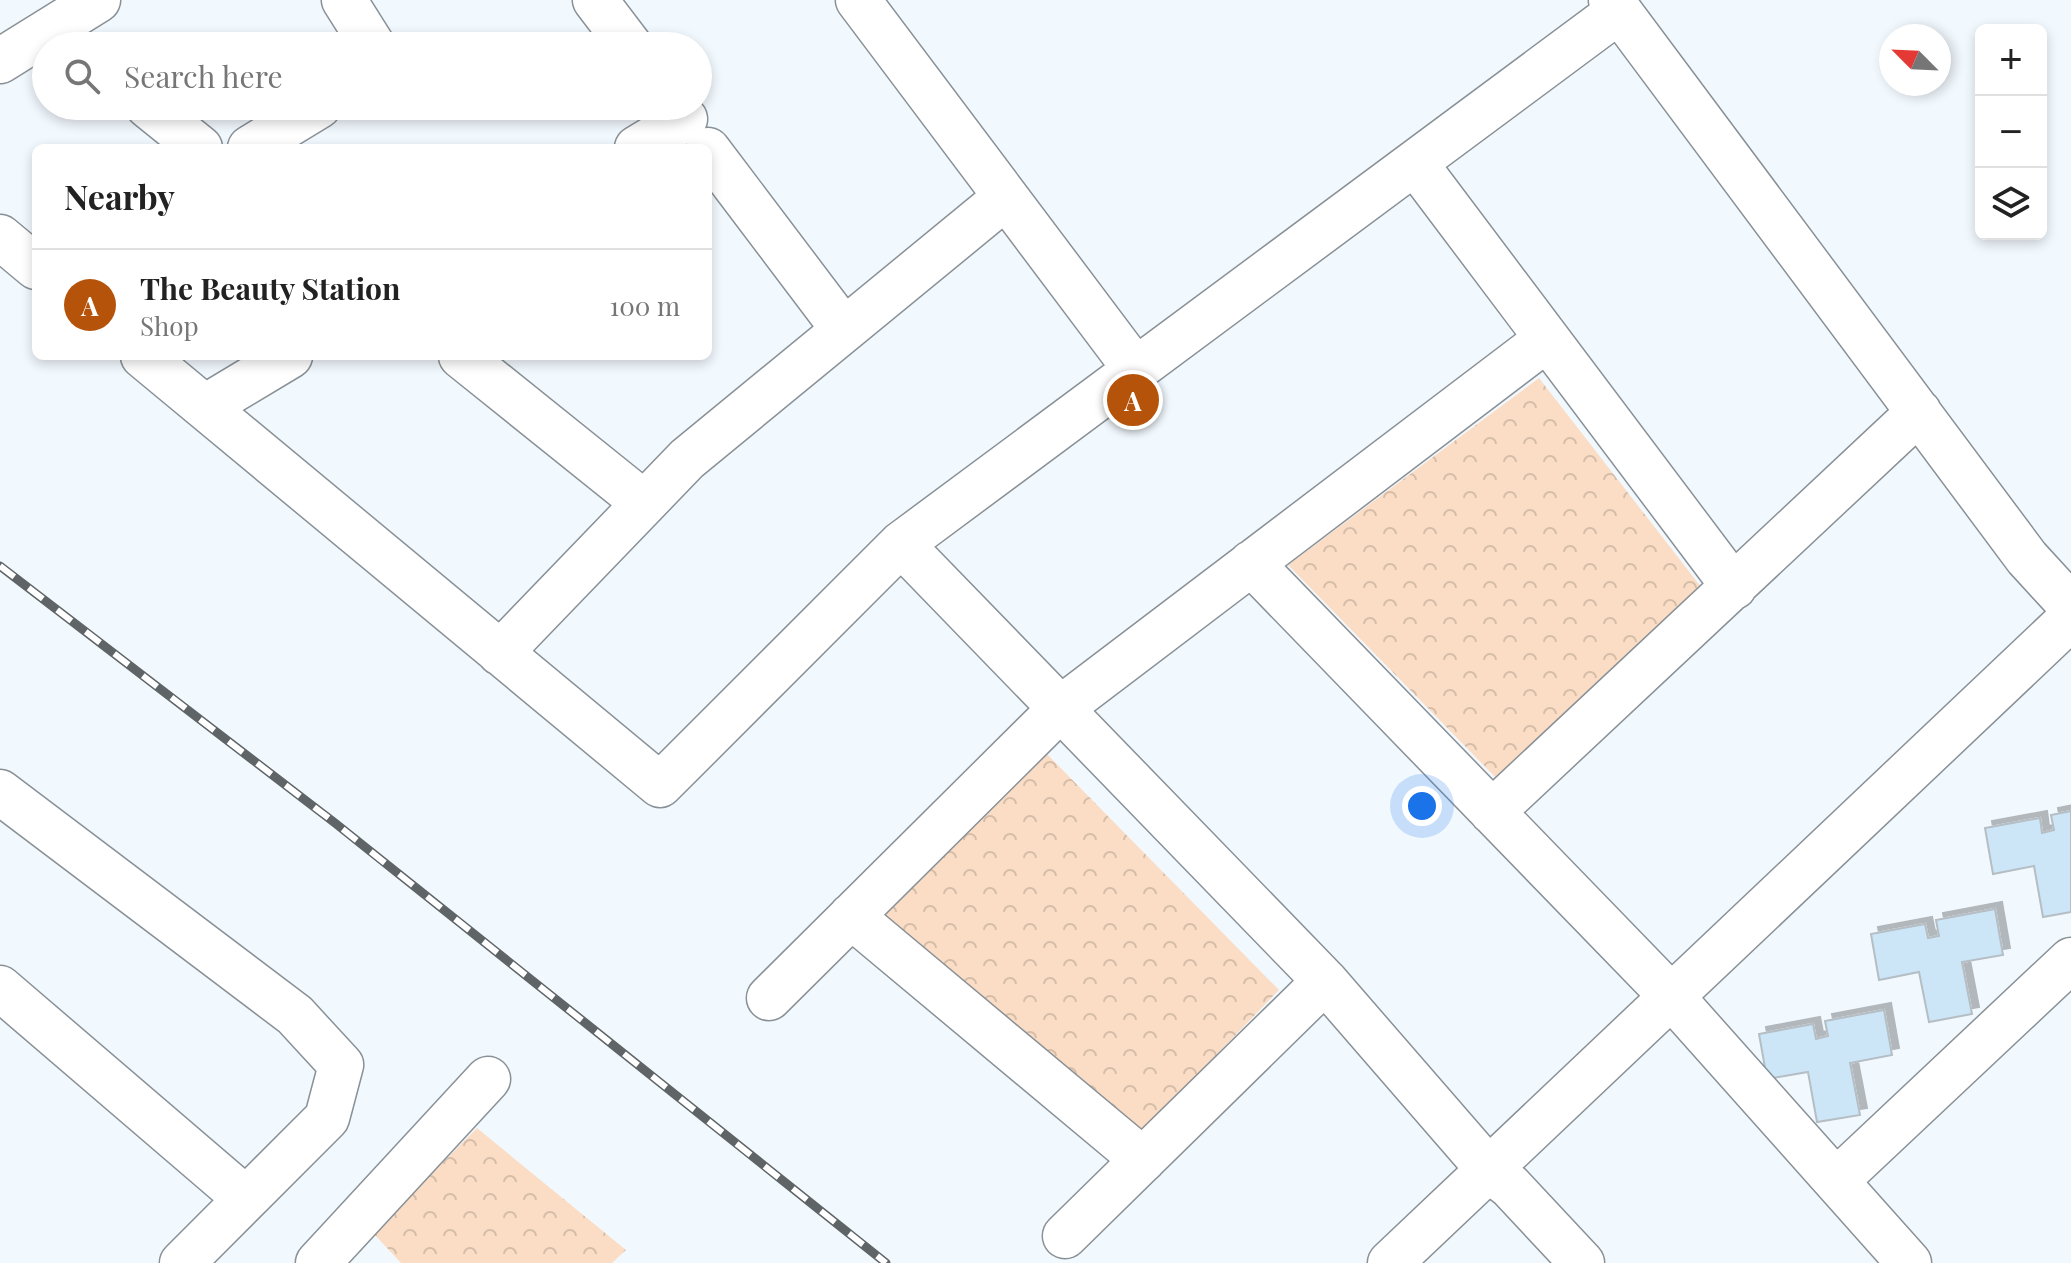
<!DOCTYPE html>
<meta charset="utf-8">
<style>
:root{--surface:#fff;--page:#f6f6f6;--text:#222;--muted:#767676;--line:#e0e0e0;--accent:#b45309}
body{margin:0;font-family:"Playfair Display",serif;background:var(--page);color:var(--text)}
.controls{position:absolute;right:24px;top:24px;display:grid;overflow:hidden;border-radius:12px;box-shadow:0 4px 12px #0003}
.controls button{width:72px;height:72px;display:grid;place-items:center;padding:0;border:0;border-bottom:2px solid var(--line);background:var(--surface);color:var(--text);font:40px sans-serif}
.compass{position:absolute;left:1879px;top:24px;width:72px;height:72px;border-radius:50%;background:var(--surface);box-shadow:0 4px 12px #0003;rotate:294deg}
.you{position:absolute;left:1422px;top:806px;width:28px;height:28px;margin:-20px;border:6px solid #fff;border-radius:50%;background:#1a73e8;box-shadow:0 0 0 12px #1a73e833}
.badge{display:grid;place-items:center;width:52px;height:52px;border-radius:50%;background:var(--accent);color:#fff;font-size:26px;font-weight:700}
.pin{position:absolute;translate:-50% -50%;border:4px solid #fff;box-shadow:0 2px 8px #0006}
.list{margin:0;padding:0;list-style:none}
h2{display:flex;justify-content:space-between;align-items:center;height:104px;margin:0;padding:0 32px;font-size:34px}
h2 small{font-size:26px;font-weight:400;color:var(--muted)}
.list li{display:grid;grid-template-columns:52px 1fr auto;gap:24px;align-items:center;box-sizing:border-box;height:112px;padding:0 32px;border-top:2px solid var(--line)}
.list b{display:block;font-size:30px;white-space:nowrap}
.list p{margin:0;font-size:26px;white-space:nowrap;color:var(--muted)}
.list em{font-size:26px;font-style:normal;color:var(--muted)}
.icon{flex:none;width:44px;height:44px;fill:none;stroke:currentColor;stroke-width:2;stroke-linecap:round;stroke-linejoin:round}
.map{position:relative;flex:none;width:2071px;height:1263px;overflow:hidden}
.search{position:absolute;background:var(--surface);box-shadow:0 4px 12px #0003;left:32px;top:32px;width:680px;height:88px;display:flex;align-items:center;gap:20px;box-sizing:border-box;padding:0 28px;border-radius:44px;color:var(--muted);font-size:30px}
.panel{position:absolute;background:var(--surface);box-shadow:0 4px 12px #0003;left:32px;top:144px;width:680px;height:216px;border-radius:12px}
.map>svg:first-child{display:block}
</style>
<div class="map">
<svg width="2071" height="1263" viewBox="0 0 2071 1263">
<defs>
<pattern id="forest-crowns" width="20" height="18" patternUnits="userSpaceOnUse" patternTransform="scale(2)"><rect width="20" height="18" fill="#fbddc5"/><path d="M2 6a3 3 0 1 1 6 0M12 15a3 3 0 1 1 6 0" fill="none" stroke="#d6bda8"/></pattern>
<filter id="shadow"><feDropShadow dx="7" dy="-7" stdDeviation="0" flood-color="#0004"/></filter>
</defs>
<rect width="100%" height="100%" fill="#f2f9fe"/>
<!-- forest -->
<path fill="url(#forest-crowns)" d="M1539,378L1705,592L1500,782L1288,565Z
M1044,751L1279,990L1142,1132L881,916Z
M477,1128L626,1250L612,1263H401L373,1233Z"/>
<!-- building -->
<path fill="#cce6f8" stroke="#b5bec4" stroke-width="2" filter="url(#shadow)" d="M2071,811V912L2043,917L2034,866L1993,874L1985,828L2040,818L2042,833L2054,830L2051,815Z
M1995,909L2003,955L1962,962L1972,1014L1929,1022L1919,972L1879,980L1871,934L1925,924L1928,938L1939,936L1936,920Z
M1884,1010L1892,1055L1850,1063L1860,1115L1817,1122L1808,1072L1767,1079L1759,1034L1813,1024L1816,1039L1828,1036L1825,1021Z"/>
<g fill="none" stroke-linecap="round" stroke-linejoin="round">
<defs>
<path id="minor" d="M344,0L373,46
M595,0L630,46
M858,0L1136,370
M1611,0L2027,558L2071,606
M0,61L98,0
M148,106L200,148
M250,148L319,106
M637,148L685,119
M708,150L844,330
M1415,163L1734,587
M0,237L36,267
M143,356L660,785L901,544L1619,11
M461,356L644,503
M205,407L290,356
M901,544L1325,981L1489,1170L1510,1186L1582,1263
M1251,563L1671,996L1909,1263
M500,653L687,459L1006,197
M0,792L295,1015L341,1065L327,1118L182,1263
M1492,812L1919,412
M851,916L1143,1160
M0,988L246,1199
M769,998L1061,708L1547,339
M1836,1181L2071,960
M1065,1236L1325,981
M318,1263L488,1079
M1390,1263L2071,618"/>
</defs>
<!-- minor casing -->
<use href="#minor" stroke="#899197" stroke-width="47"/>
<!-- minor -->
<use href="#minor" stroke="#fff" stroke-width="44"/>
<defs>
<path id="rail" d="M0,566L335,823L886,1263"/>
</defs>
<!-- rail casing -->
<use href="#rail" stroke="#5f6467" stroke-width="9"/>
<!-- rail -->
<use href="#rail" stroke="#fff" stroke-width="6" stroke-dasharray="18" stroke-linecap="butt"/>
</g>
</svg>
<div class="controls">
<button>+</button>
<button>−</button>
<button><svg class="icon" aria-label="layers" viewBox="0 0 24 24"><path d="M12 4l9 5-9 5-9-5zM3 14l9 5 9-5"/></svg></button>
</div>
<svg class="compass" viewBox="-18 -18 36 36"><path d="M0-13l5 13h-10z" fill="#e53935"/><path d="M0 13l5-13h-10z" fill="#767676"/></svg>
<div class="you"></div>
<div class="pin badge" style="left:1133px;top:400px">A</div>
<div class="search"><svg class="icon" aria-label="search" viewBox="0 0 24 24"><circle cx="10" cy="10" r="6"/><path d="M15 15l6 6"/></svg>Search here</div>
<section class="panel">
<h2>Nearby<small></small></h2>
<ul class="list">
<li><span class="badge">A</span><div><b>The Beauty Station</b><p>Shop</p></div><em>100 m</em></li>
</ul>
</section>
</div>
